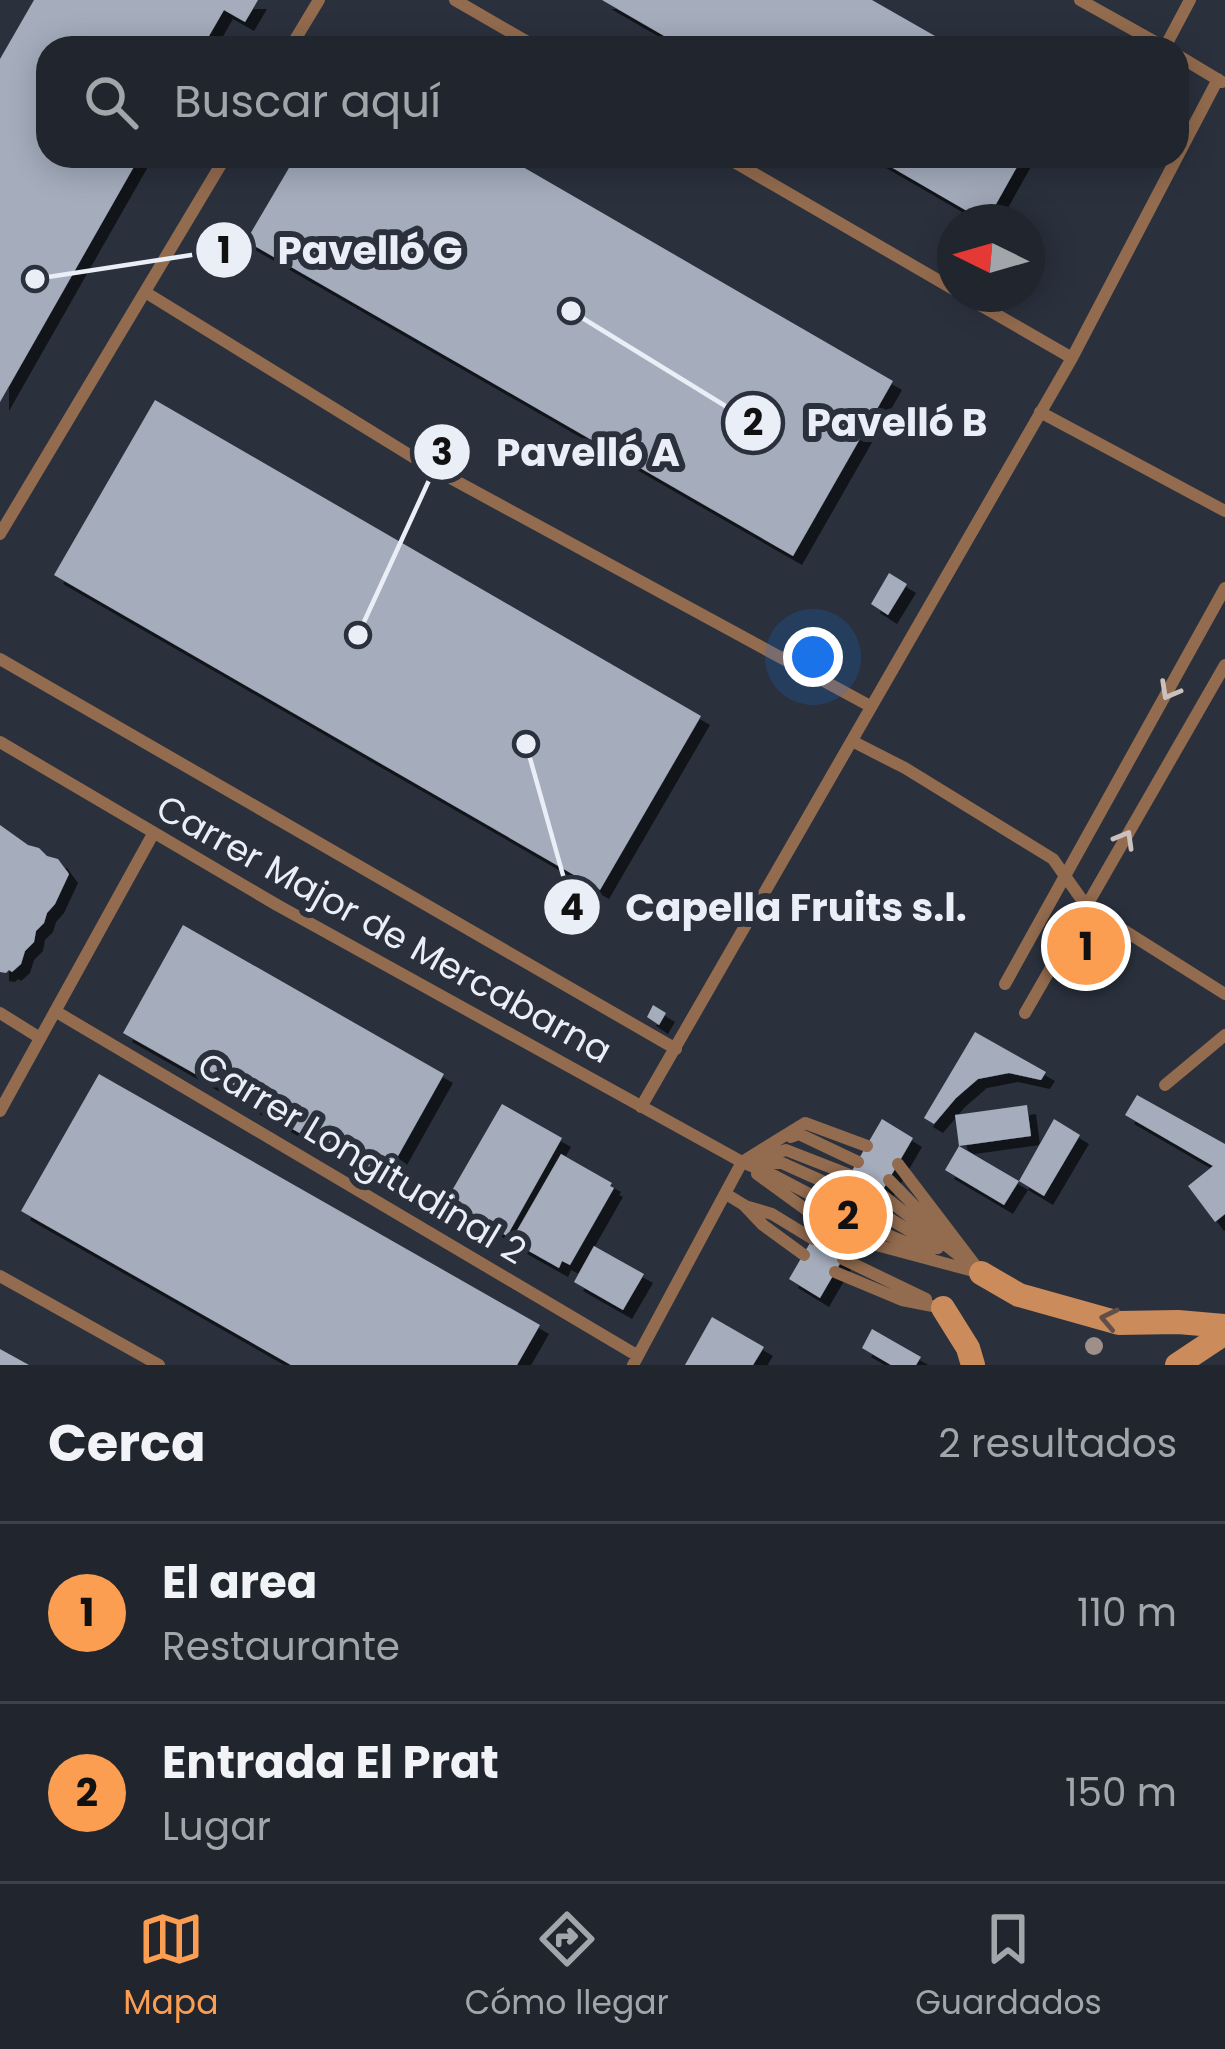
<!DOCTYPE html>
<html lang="es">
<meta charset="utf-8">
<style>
:root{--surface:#20252e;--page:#282d36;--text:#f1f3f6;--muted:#a2a5aa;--line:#3d424a;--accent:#fc9e52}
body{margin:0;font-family:Poppins,sans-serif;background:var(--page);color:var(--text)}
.compass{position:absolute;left:937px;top:204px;width:108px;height:108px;border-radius:50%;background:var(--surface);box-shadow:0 6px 30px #0003;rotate:275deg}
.you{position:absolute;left:813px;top:657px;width:42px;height:42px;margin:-30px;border:9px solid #fff;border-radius:50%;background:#1a73e8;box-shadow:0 0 0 18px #1a73e833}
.badge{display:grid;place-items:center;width:78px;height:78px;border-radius:50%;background:var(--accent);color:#111;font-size:39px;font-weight:700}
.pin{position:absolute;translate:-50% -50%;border:6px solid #fff;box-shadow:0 3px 12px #0006}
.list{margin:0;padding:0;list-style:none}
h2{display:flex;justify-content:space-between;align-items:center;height:156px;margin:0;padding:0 48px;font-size:51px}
h2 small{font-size:39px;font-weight:400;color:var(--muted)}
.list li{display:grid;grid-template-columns:78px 1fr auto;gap:36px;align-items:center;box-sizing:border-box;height:180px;padding:0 48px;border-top:3px solid var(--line)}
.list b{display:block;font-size:45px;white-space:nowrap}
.list p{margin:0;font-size:39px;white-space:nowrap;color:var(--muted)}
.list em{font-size:39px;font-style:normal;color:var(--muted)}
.icon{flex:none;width:66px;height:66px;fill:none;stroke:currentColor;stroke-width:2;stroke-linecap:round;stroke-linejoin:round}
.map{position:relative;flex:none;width:1225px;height:1365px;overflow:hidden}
.search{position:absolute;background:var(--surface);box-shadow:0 6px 30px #0003;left:36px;right:36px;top:36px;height:132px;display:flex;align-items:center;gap:30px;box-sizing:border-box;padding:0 42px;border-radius:36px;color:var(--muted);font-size:45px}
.sheet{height:516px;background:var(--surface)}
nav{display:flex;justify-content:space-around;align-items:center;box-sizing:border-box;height:168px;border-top:3px solid var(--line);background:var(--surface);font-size:33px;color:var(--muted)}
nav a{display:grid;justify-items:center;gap:6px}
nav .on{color:var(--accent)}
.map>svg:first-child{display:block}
</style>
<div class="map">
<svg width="1225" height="1365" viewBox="0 0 1225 1365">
<defs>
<filter id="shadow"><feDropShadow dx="9" dy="9" stdDeviation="0" flood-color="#0009"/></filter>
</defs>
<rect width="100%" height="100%" fill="#2a313d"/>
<!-- building -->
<path fill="#a5adbd" filter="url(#shadow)" d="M34,0H258L245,22L224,10L202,48H48V156H140L0,402V59Z
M602,0H872L956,48H685Z
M296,156H504L893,381L793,556L246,241Z
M872,156H1023L986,222Z
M155,400L701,716L600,890L54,575Z
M889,573L907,584L888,615L871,604Z
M0,825L28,845L39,848L47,856L58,859L69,874L55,904L47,913L44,923L36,931L34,942L25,951L21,964L12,972L9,970L6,973L0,972Z
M183,925L444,1074L384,1181L123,1033Z
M653,1005L666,1013L659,1025L647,1017Z
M975,1032L1046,1072L1041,1080L1009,1073L978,1079L956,1098L934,1124L924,1118Z
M99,1074L540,1325L517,1365H291L21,1211Z
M1137,1095L1225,1144V1214L1215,1222L1188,1186L1213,1166L1125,1115Z
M502,1104L562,1138L507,1236L446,1201Z
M1027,1105L1031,1136L959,1146L1019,1181L1004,1205L945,1170L959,1146L955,1115Z
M882,1119L913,1138L820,1298L789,1279Z
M1054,1119L1080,1135L1044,1196L1019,1181Z
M561,1154L612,1183L610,1186L614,1188L570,1265L562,1261L559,1268L511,1241Z
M594,1246L644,1274L623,1310L574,1282Z
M712,1317L764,1347L753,1365H685Z
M872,1329L921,1357L916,1365H891L862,1348Z
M0,1349L9,1354L29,1365H0Z"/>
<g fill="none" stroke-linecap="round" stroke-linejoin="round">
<!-- lane -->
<path stroke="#936b4e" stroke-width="12" d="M455,0L538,48
M1080,0L1166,48
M1165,47L1190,0
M290,48L319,0
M1177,55L1222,82
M724,156L955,290
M145,292L421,462L870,706
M961,294L1072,358
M1040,412L1225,511
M0,534L226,156
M0,659L676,1049
M852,741L905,768L1053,859L1087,907L1225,994
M0,742L277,905L742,1162L775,1176L832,1206
M1005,984L1225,588
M55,1011L638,1356
M0,1013L40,1038
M1025,1013L1225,665
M1165,1085L1225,1035
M641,1107L1072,358L1218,79
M0,1111L153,834
M791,1137L799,1134L858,1162
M755,1159L786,1150L850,1175
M742,1162L805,1123L867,1146
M761,1163H782L842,1190
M898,1164L981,1273
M757,1174L823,1222
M889,1180L946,1238
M726,1194L744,1205L763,1225L804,1255
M881,1194L966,1261
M745,1206L772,1214L813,1239
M872,1208L938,1248
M863,1225L930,1252
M854,1239L981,1273
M843,1259L926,1299
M835,1272L902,1300L943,1308
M0,1276L159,1365
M633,1365L742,1162"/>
<!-- secondary -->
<path stroke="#cb8b5b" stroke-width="24" d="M981,1273L1019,1295L1119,1323L1178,1322L1225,1326
M943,1308L968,1348L973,1365
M1177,1365L1225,1333"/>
</g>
<!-- trees -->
<circle fill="#9e8f88" cx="1094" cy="1346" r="9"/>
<!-- one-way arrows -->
<defs><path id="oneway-chevron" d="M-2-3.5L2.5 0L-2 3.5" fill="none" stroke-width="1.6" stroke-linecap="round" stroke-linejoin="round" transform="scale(3)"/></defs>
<g stroke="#ccc0bc">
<use href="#oneway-chevron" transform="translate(1169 691) rotate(119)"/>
<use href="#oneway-chevron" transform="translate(1125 839) rotate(-60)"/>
</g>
<use stroke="#625048" href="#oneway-chevron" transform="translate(1109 1319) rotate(-168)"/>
<g text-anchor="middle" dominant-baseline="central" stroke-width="12" stroke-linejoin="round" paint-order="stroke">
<!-- street labels -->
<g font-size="36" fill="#eaeef7" stroke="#2a313d">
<text transform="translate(384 929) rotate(29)">Carrer Major de Mercabarna</text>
<text transform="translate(362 1158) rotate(31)">Carrer Longitudinal 2</text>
</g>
</g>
<!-- callouts -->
<path fill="none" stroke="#eaeef7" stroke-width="4.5" d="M35 279L224 250M571 311L753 423M358 635L442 452M526 744L572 907"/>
<g fill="#eaeef7" stroke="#2a313d" stroke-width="4.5">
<circle cx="35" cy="279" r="12"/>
<circle cx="571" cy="311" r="12"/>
<circle cx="358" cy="635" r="12"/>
<circle cx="526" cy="744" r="12"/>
<circle cx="224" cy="250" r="30"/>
<circle cx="753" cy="423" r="30"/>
<circle cx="442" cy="452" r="30"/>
<circle cx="572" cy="907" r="30"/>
</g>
<g font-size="36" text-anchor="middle" font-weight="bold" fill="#111">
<text x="224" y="263">1</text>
<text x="753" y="435">2</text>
<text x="442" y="465">3</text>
<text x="572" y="920">4</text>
</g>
<g font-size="39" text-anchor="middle" font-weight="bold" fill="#eaeef7" stroke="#2a313d" stroke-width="12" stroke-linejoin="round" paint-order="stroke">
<text x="370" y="264">Pavelló G</text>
<text x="897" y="436">Pavelló B</text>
<text x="588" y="466">Pavelló A</text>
<text x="796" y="921">Capella Fruits s.l.</text>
</g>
</svg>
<svg class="compass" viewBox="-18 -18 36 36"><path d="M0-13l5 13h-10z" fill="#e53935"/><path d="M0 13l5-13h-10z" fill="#a2a5aa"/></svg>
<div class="you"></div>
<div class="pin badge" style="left:1086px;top:946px">1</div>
<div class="pin badge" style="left:848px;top:1215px">2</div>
<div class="search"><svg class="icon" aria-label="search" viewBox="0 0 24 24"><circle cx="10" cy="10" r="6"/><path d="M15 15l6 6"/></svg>Buscar aquí</div>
</div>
<section class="sheet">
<h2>Cerca<small>2 resultados</small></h2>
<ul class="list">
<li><span class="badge">1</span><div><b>El area</b><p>Restaurante</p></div><em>110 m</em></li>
<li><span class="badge">2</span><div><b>Entrada El Prat</b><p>Lugar</p></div><em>150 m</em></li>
</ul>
</section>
<nav>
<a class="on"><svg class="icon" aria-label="map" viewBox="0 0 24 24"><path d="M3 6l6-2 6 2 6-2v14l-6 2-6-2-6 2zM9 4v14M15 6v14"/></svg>Mapa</a>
<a><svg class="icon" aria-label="directions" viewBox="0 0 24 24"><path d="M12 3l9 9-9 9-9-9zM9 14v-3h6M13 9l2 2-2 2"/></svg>Cómo llegar</a>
<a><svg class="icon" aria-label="saved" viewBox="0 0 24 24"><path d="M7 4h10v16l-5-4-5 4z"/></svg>Guardados</a>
</nav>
